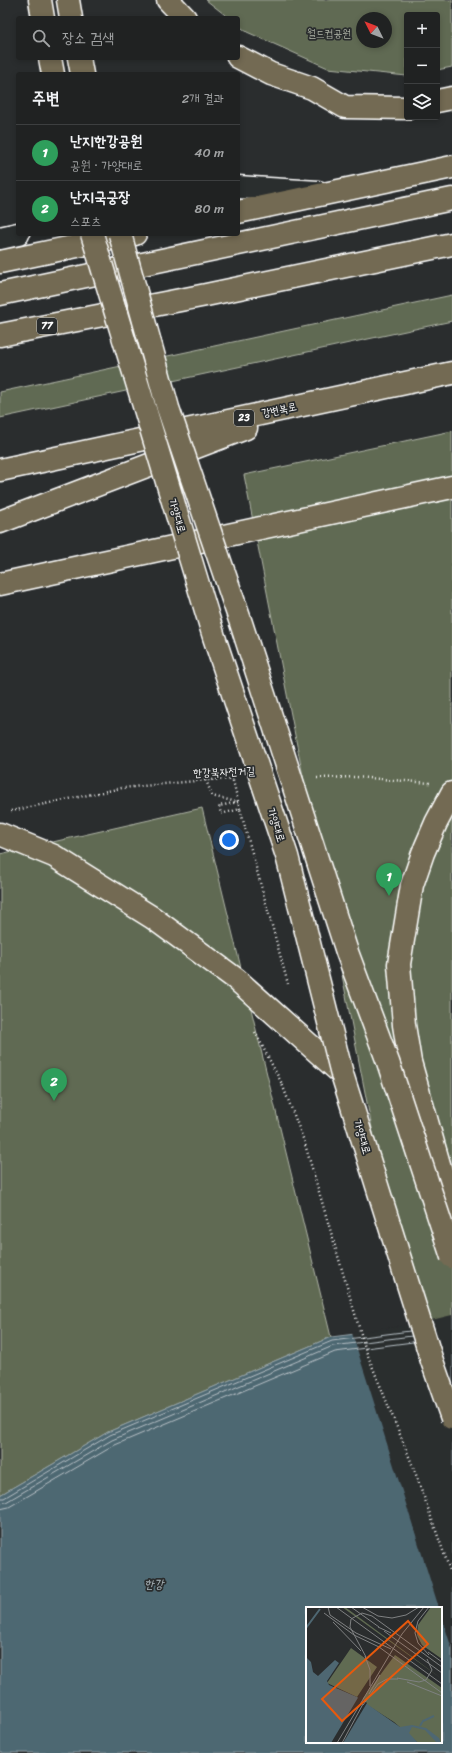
<!DOCTYPE html>
<html lang="ko">
<meta charset="utf-8">
<style>
:root{--surface:#202222;--page:#282a2a;--text:#f1f3f6;--muted:#a2a4a5;--line:#3d3f40;--accent:#bca0f2}
body{margin:0;font-family:Sriracha,"Poor Story",sans-serif;background:var(--page);color:var(--text)}
.controls{position:absolute;right:12px;top:12px;display:grid;overflow:hidden;border-radius:4px;box-shadow:0 2px 6px #0003}
.controls button{width:36px;height:36px;display:grid;place-items:center;padding:0;border:0;border-bottom:1px solid var(--line);background:var(--surface);color:var(--text);font:20px sans-serif}
.compass{position:absolute;left:356px;top:12px;width:36px;height:36px;border-radius:50%;background:var(--surface);box-shadow:0 2px 6px #0003;rotate:312deg}
.you{position:absolute;left:229px;top:840px;width:14px;height:14px;margin:-10px;border:3px solid #fff;border-radius:50%;background:#1a73e8;box-shadow:0 0 0 6px #1a73e833}
.badge{display:grid;place-items:center;width:26px;height:26px;border-radius:50%;background:var(--accent);color:#fff;font-size:13px;font-weight:700}
.pin{position:absolute;translate:-50% -33px;filter:drop-shadow(0 1px 2px #0008)}
.pin::after{content:'';position:absolute;top:21px;width:14px;height:12px;background:inherit;clip-path:polygon(0 0,100% 0,50% 100%)}
.list{margin:0;padding:0;list-style:none}
h2{display:flex;justify-content:space-between;align-items:center;height:52px;margin:0;padding:0 16px;font-size:17px}
h2 small{font-size:13px;font-weight:400;color:var(--muted)}
.list li{display:grid;grid-template-columns:26px 1fr auto;gap:12px;align-items:center;box-sizing:border-box;height:56px;padding:0 16px;border-top:1px solid var(--line)}
.list b{display:block;font-size:15px;white-space:nowrap}
.list p{margin:0;font-size:13px;white-space:nowrap;color:var(--muted)}
.list em{font-size:13px;font-style:normal;color:var(--muted)}
.icon{flex:none;width:22px;height:22px;fill:none;stroke:currentColor;stroke-width:2;stroke-linecap:round;stroke-linejoin:round}
.map{position:relative;flex:none;width:452px;height:1753px;overflow:hidden}
.search{position:absolute;background:var(--surface);box-shadow:0 2px 6px #0003;left:16px;top:16px;width:224px;height:44px;display:flex;align-items:center;gap:10px;box-sizing:border-box;padding:0 14px;border-radius:4px;color:var(--muted);font-size:15px}
.panel{position:absolute;background:var(--surface);box-shadow:0 2px 6px #0003;left:16px;top:72px;width:224px;height:164px;border-radius:4px}
.map>svg:first-child{display:block}
</style>
<div class="map">
<svg width="452" height="1753" viewBox="0 0 452 1753">
<rect width="100%" height="100%" fill="#2a2d2e"/>
<filter id="ink" filterUnits="userSpaceOnUse"><feTurbulence type="fractalNoise" baseFrequency=".025" numOctaves="2"/><feDisplacementMap in="SourceGraphic" scale="8" xChannelSelector="R" yChannelSelector="G"/><feConvolveMatrix kernelMatrix="1 2 1 2 8 2 1 2 1" color-interpolation-filters="sRGB"/></filter>
<g filter="url(#ink)">
<!-- green -->
<path fill="#606b52" stroke="#b0b5a8" fill-rule="evenodd" d="M206,0H452V67L437,70V15H407V76L328,68L247,32L238,25V18H229ZM362,18H386V42H362Z
M452,295V321L0,418V392Z
M452,431V1317L411,1327L244,475Z
M202,808L331,1337L108,1432L0,1495V854Z"/>
<!-- water -->
<path fill="#4e6772" stroke="#95a4aa" fill-rule="evenodd" d="M452,1317V1753H0V1495L108,1432L331,1337L411,1327ZM307,1608H441V1742H307Z"/>
<!-- pier -->
<path fill="#2a2d2e" d="M452,1315V1649L441,1615V1608H439L352,1333L411,1325Z"/>
<g fill="none" stroke-linecap="round" stroke-linejoin="round">
<!-- shore -->
<path stroke="#b8c2c7" stroke-width="1" d="M0,1498H4L110,1435L332,1341L410,1331
M0,1503L6,1502L112,1440L333,1346L412,1336
M0,1509L9,1507L115,1445L335,1352L413,1342"/>
<defs>
<path id="minor" d="M238,187L318,192
M0,238L18,234"/>
<path id="major" d="M40,0L43,18
M68,0L71,18
M50,58L53,74
M79,58L82,74"/>
<path id="highway" d="M168,0L185,18
M238,57L271,74L312,88L345,107L407,108
M437,101L452,98
M238,212L452,167
M0,262L135,234
M0,294L452,199
M0,335L206,295L452,244
M0,470L452,373
M0,522L246,428
M0,584L452,487
M452,793L436,823L423,853L412,885L399,964L404,1025L410,1062L452,1210
M0,834L54,856L153,918L236,979L342,1074"/>
</defs>
<!-- minor casing -->
<use href="#minor" stroke="#fff" stroke-width="25"/>
<!-- major casing -->
<use href="#major" stroke="#fff" stroke-width="25"/>
<!-- highway casing -->
<use href="#highway" stroke="#fff" stroke-width="25"/>
<!-- path -->
<path stroke="#fff" stroke-width="2.5" stroke-dasharray="1 3" stroke-linecap="butt" d="M317,778L356,777L430,783
M206,780L212,796L237,802
M238,802L219,806L221,814L240,809L288,984
M11,811L122,788L206,780L236,779
M255,1032L282,1084L304,1141L366,1351L414,1469L452,1576"/>
<!-- minor -->
<use href="#minor" stroke="#2a2d2e" stroke-width="22"/>
<!-- major -->
<use href="#major" stroke="#736b52" stroke-width="22"/>
<!-- highway -->
<use href="#highway" stroke="#736b52" stroke-width="22"/>
<defs>
<path id="major-bridge" d="M92,234L214,637L287,856L342,1074L432,1361L452,1418
M120,234L168,408L241,623L347,952L388,1062L452,1257"/>
</defs>
<!-- major-bridge casing -->
<use href="#major-bridge" stroke="#fff" stroke-width="25" stroke-linecap="butt"/>
<!-- path-bridge -->
<path stroke="#fff" stroke-width="2.5" stroke-dasharray="1 3" stroke-linecap="butt" d="M231,773L240,809"/>
<!-- major-bridge -->
<use href="#major-bridge" stroke="#736b52" stroke-width="22"/>
</g>
</g>
<g text-anchor="middle" dominant-baseline="central" stroke-width="3.5" stroke-linejoin="round" paint-order="stroke">
<!-- shield labels -->
<g fill="#2a2d2e" stroke="#bfc0c0" stroke-width="1">
<rect x="37" y="318" width="20" height="16" rx="3"/>
<rect x="234" y="410" width="20" height="16" rx="3"/>
</g>
<g font-size="10" font-weight="bold" fill="#fff">
<text x="47" y="326">77</text>
<text x="244" y="418">23</text>
</g>
<!-- park labels -->
<g font-size="11" fill="#b0b5a8" stroke="#2a2d2e">
<text x="329" y="33">월드컵공원</text>
</g>
<!-- street labels -->
<g font-size="11" fill="#fff" stroke="#2a2d2e">
<text transform="translate(279 410) rotate(-12)">강변북로</text>
<text transform="translate(177 516) rotate(73)">가양대로</text>
<text transform="translate(224 772) rotate(-2)">한강북자전거길</text>
<text transform="translate(276 825) rotate(72)">가양대로</text>
<text transform="translate(362 1137) rotate(73)">가양대로</text>
</g>
<!-- water labels -->
<g font-size="12" font-style="italic" fill="#afbbc0" stroke="#2a2d2e">
<text x="154" y="1584">한강</text>
</g>
</g>
<!-- overview -->
<g transform="translate(306 1607)">
<rect width="136" height="136" fill="#2a2d2e"/>
<path d="M36,0H39L136,72ZM125,0H136V52L116,38L111,28L112,18ZM45,41L71,60L51,90L21,76ZM89,48L136,81V136H112L88,115L55,94Z" fill="#606b52"/>
<path d="M0,50L5,55L7,65L12,69L29,53L33,56L21,74L23,78L51,90L94,120L106,118L120,121L133,131L135,136H131L119,123L106,120L103,126L112,136H0Z" fill="#4e6772"/>
<path d="M53,89L61,96L37,136H25Z" fill="#2a2d2e"/>
<path fill="none" stroke="#4e6772" stroke-width="2" d="M0,21L14,2M114,119L117,114L128,109"/>
<path fill="none" stroke="#7f8182" stroke-width="1" d="M22,0L24,8L50,26L85,42M30,0L136,77M45,0L73,20M56,0L72,9L86,11L100,8L113,0M123,0L112,14L109,26L112,36L123,48M18,6L48,28L73,40L136,86M27,15L55,44M72,20L85,26M78,24L136,66M122,45L136,55M59,49L64,63V79M60,50L44,20L45,12L56,6L66,9L136,60M91,71L113,75L120,73L126,63L121,52M101,75L136,89M63,87L74,68M57,98L72,77L81,72H92M31,136L96,27L118,0M36,136L57,97"/>
<path fill="#e8590c" fill-opacity="0.15" stroke="#e8590c" stroke-width="2" d="M102,14L122,37L36,114L16,92Z"/>
<rect width="136" height="136" fill="none" stroke="#fff" stroke-width="2"/>
</g>
</svg>
<div class="controls">
<button>+</button>
<button>−</button>
<button><svg class="icon" aria-label="layers" viewBox="0 0 24 24"><path d="M12 4l9 5-9 5-9-5zM3 14l9 5 9-5"/></svg></button>
</div>
<svg class="compass" viewBox="-18 -18 36 36"><path d="M0-13l5 13h-10z" fill="#e53935"/><path d="M0 13l5-13h-10z" fill="#a2a4a5"/></svg>
<div class="you"></div>
<div class="pin badge" style="left:389px;top:896px;background:#2e9e5b">1</div>
<div class="pin badge" style="left:54px;top:1101px;background:#2e9e5b">2</div>
<div class="search"><svg class="icon" aria-label="search" viewBox="0 0 24 24"><circle cx="10" cy="10" r="6"/><path d="M15 15l6 6"/></svg>장소 검색</div>
<section class="panel">
<h2>주변<small>2개 결과</small></h2>
<ul class="list">
<li><span class="badge" style="background:#2e9e5b">1</span><div><b>난지한강공원</b><p>공원 · 가양대로</p></div><em>40 m</em></li>
<li><span class="badge" style="background:#2e9e5b">2</span><div><b>난지국궁장</b><p>스포츠</p></div><em>80 m</em></li>
</ul>
</section>
</div>
